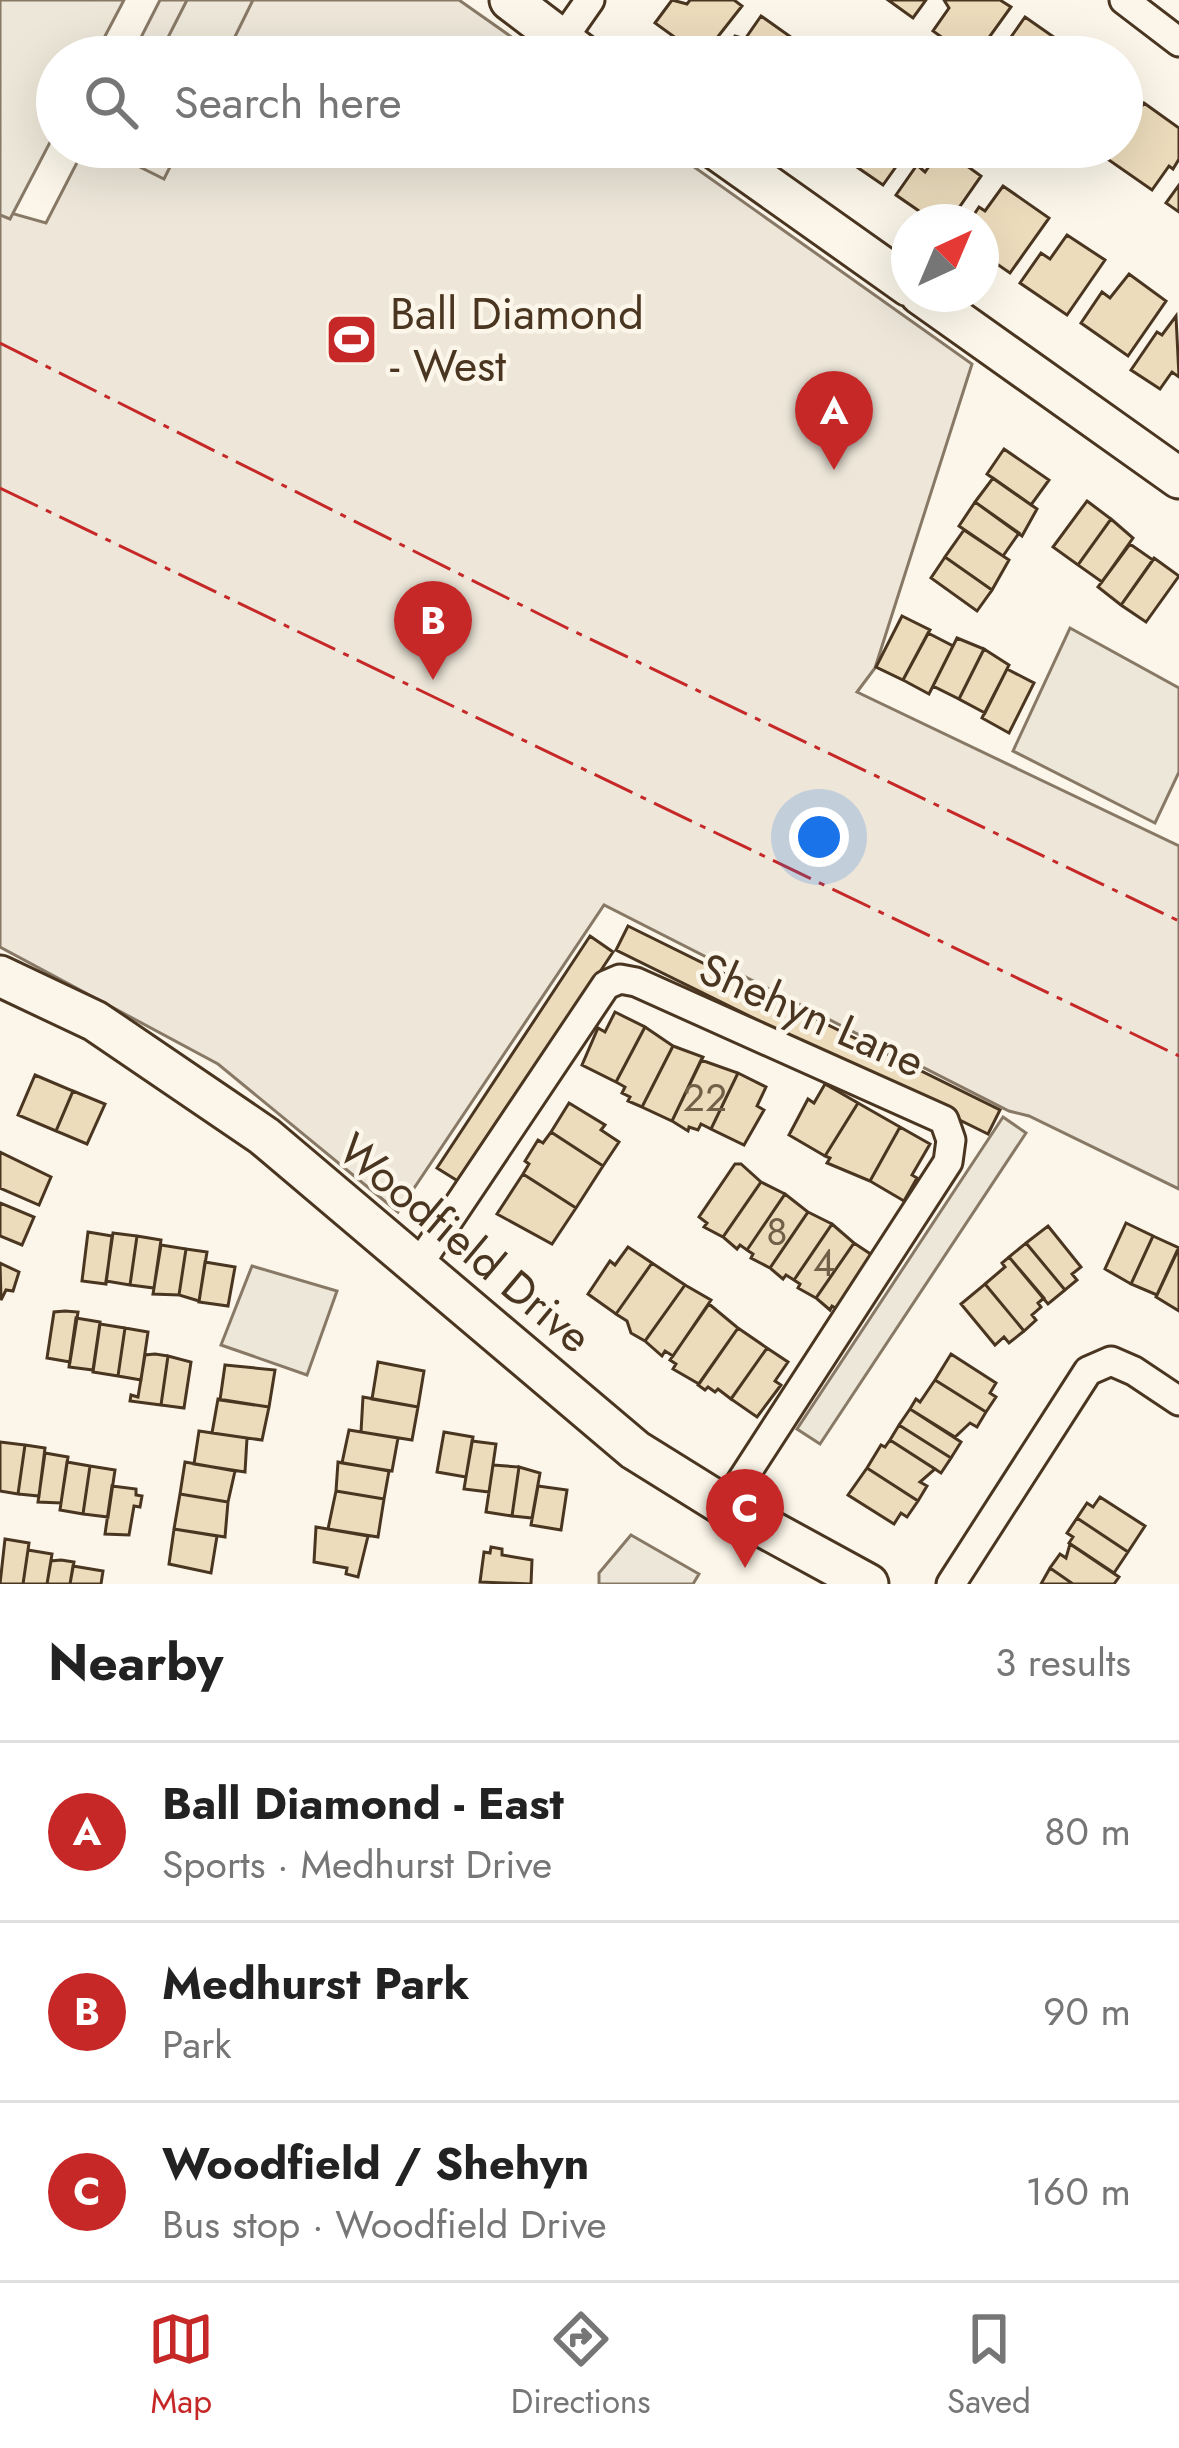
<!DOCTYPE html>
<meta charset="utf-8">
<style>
:root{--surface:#fff;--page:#f2f2f2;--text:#222;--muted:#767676;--line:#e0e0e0;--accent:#c62828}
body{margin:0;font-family:Jost,sans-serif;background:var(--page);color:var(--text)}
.compass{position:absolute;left:891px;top:204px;width:108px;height:108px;border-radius:50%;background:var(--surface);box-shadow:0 12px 48px #0002;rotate:44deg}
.you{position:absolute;left:819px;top:837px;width:42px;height:42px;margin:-30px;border:9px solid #fff;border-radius:50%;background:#1a73e8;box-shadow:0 0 0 18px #1a73e833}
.badge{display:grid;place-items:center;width:78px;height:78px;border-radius:50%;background:var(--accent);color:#fff;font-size:39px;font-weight:700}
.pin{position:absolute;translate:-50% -99px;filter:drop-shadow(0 3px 6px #0008)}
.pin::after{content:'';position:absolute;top:63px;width:42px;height:36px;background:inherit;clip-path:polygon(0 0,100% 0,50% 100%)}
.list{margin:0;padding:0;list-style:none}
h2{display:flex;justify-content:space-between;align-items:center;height:156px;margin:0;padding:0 48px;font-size:51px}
h2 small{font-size:39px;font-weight:400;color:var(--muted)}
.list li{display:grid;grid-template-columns:78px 1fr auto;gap:36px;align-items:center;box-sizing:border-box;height:180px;padding:0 48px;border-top:3px solid var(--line)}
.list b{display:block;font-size:45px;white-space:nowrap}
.list p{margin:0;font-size:39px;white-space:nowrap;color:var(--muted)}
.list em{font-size:39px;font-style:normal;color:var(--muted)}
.icon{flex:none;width:66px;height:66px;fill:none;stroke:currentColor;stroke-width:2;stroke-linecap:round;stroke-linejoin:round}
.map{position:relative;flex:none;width:1179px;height:1584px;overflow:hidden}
.search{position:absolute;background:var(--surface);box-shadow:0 12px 48px #0002;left:36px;right:36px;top:36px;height:132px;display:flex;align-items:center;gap:30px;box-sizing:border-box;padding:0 42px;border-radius:66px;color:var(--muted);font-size:45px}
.sheet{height:696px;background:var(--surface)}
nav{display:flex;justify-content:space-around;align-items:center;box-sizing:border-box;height:168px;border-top:3px solid var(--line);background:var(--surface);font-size:33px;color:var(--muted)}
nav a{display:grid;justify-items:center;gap:6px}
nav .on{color:var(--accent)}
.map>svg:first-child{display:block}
</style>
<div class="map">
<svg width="1179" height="1584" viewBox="0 0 1179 1584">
<rect width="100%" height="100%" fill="#fbf6e9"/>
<!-- green -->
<path fill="#ede6d9" stroke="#887966" stroke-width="3" d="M160,0H459L540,57H131Z
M85,147H666L972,364L875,668L857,692L1179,846V1189L1029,1116L1009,1111L604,905L398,1212L218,1064L0,947V210L46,223Z"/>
<!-- parking -->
<path fill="#ede7d9" stroke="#887966" stroke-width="3" d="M0,0H124L94,57H57V129L10,219L0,215Z
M187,0H253L225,57H158Z
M112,147H180L164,179L110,152Z
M1070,628L1179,688V772L1155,823L1013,751Z
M1003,1117L1026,1133L820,1444L797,1429Z
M252,1266L337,1291L307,1375L221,1345Z
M631,1535L699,1574L693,1584H599V1573Z"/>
<!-- building -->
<path fill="#ecdcbc" stroke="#4a3520" stroke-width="3" d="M672,0L687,4L690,0H734L742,6L702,57L655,23Z
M888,0H926L913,18Z
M944,0H1000L1011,7L975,57H969L933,31L949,8Z
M761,16L805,47L798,57H720L735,36L745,39Z
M1025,17L1071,49L1065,57H997Z
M1144,103L1179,128V159L1173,169L1169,166L1152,190L1106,158L1114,147H1122V135Z
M838,147H910L883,185L835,152Z
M942,148L981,176L949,222H935L896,195L917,165L925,172Z
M1179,185V212L1166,203Z
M1003,186L1049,218L1010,273L981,253V222H969L979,207L985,211Z
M1067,235L1105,260L1067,315L1020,283L1041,253L1050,259Z
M1129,274L1166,301L1128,356L1081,323L1102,292L1110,298Z
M1176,316L1179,377L1172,372L1160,389L1131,370L1157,332L1162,335Z
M1004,449L1049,480L1031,505L987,474Z
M993,478L1037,509L1022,536L975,502Z
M1087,501L1111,519L1078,565L1053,547Z
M975,502L1019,533L1003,556L959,526Z
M1111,519L1133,538L1102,582L1078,565Z
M964,530L1009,560L992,590L945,557Z
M1130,544L1153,560L1121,605L1098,587Z
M945,557L992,590L977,611L931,578Z
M1154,558L1179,576L1146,622L1121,605Z
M902,616L930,630L903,680L876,667Z
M928,633L953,646L929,694L903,680Z
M957,638L984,649L959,699L933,686Z
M984,649L1009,665L985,713L959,699Z
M1007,669L1034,683L1009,733L982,718Z
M628,926L1000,1110L988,1134L616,950Z
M590,936L613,952L461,1183L437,1168Z
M615,1012L645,1027L616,1082L582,1065L598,1028L605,1032Z
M645,1027L673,1046L642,1107L628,1101L630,1097L622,1093L625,1087L616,1082Z
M673,1046L703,1057L672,1121L642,1107Z
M701,1060L738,1073L711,1129L701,1124L698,1130L689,1127L688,1131L672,1121Z
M738,1073L766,1087L757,1106L764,1110L744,1145L711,1129Z
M35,1075L73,1091L56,1131L18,1115Z
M825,1084L858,1103L825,1156L789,1135L808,1099L814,1103Z
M73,1091L105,1104L87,1144L56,1131Z
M569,1103L605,1125L601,1130L619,1142L603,1166L551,1132Z
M858,1103L900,1127L870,1181L827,1163L830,1158L825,1156Z
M900,1127L930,1144L912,1175L917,1178L904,1201L870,1181Z
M551,1132L603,1166L576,1208L523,1174L529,1164L525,1161L538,1140L543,1143Z
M0,1152L51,1177L39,1205L0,1188Z
M735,1164H741L761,1182L723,1237L704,1227L707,1223L699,1217Z
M523,1174L576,1208L552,1244L497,1214Z
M761,1182L785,1194L747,1250L740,1245L737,1249L723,1237Z
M785,1194L808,1212L770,1268L751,1258L753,1254L747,1250Z
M0,1203L34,1217L22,1245L0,1236Z
M808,1212L832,1224L794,1280L786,1275L783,1279L770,1268Z
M1126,1223L1153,1236L1131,1284L1105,1269Z
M832,1224L854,1243L816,1298L798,1288L800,1284L794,1280Z
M1048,1226L1081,1267L1072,1274L1077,1280L1065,1290L1026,1243Z
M88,1232L112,1236L106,1284L82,1281Z
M113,1233L137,1236L130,1285L106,1281Z
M137,1236L161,1240L154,1288L130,1285Z
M1153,1236L1179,1248L1157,1295L1131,1284Z
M854,1243L875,1257L841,1311L832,1306L830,1310L816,1298Z
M1026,1243L1065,1290L1048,1304L1009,1257Z
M161,1245L186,1249L179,1295L153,1294Z
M628,1247L652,1263L616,1314L588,1294L610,1261L615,1265Z
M186,1249L207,1252L199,1301L179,1295Z
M1177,1251L1179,1252V1311L1156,1297Z
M1009,1257L1044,1298L1038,1303L1041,1307L1032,1315L1036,1320L1024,1331L985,1284L1005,1267L1002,1263Z
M205,1262L235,1267L228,1306L199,1302Z
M0,1263L19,1272L13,1291L6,1290L1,1300Z
M652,1263L685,1285L645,1341L631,1333L627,1321L616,1314Z
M985,1284L1024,1331L1009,1343L1004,1337L995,1345L961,1304Z
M685,1285L711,1300L673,1356L665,1351L662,1356L645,1341Z
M709,1304L738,1328L699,1384L673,1369L676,1364L670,1360Z
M65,1311L78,1312L70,1362L47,1358L54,1312Z
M76,1318L100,1322L93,1370L69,1367Z
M100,1324L125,1328L118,1376L93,1372Z
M125,1328L148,1332L141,1380L118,1376Z
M738,1328L767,1348L731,1399L718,1389L715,1392L708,1387L705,1390L698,1385Z
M767,1348L788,1362L775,1381L781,1385L757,1417L731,1399Z
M155,1354L168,1356L161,1405L130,1401L131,1395L138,1397L145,1355Z
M951,1354L996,1383L990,1393L996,1397L986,1412L935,1380Z
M168,1356L191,1362L184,1408L161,1405Z
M378,1362L424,1371L418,1407L372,1399Z
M225,1365L275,1370L269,1407L220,1400Z
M935,1380L986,1412L977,1427L970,1423L955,1437L910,1409L916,1399L920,1402Z
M363,1397L418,1407L412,1440L361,1432Z
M218,1399L269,1407L262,1440L212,1433Z
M910,1409L961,1442L951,1458L899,1425Z
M899,1425L951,1458L941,1473L890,1440Z
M349,1430L398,1438L392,1471L342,1463Z
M199,1431L247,1438L245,1472L194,1464Z
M444,1432L473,1437L466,1477L437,1472Z
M890,1440L935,1469L920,1482L927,1486L918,1501L867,1468L881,1445L885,1447Z
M472,1441L496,1444L489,1492L464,1489Z
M0,1442L25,1445L18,1494L0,1491Z
M25,1445L45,1448L39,1496L18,1494Z
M45,1453L68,1457L61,1503L38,1502Z
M67,1462L90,1466L83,1514L60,1510Z
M185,1462L235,1471L228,1502L180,1494Z
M338,1462L389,1471L384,1499L336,1491Z
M493,1465L519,1467L512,1516L486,1512Z
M90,1466L115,1470L108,1517L83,1514Z
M519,1467L540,1473L532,1518L512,1516Z
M867,1468L918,1501L907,1517L901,1513L894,1524L848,1495Z
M112,1486L136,1489V1495L142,1496L140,1507L134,1506L129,1535L105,1534Z
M538,1486L567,1490L561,1530L531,1525Z
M336,1491L384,1499L378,1537L328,1529Z
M180,1494L228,1502L225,1537L174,1529Z
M1100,1497L1145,1526L1128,1552L1077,1518L1087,1503L1093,1507Z
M1077,1518L1128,1552L1114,1573L1069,1543L1073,1537L1067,1533Z
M316,1527L368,1536L358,1577L346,1574L347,1568L314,1562Z
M174,1529L217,1536L211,1573L169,1564Z
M5,1539L29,1543L23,1584H0Z
M1070,1544L1119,1577L1114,1584H1073L1050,1568L1060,1554L1066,1558Z
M491,1547L502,1549V1555L532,1560L531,1584L480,1582L484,1552L490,1553Z
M28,1550L52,1554L47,1584H23Z
M61,1560L74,1562L70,1584H47L51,1561Z
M73,1566L103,1571L101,1584H70Z
M1050,1568L1073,1584H1041Z"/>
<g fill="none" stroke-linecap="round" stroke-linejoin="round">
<defs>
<path id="street" d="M1124,0L1179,42
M562,40L590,0
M417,1267L606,985L620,979L636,982L944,1120L951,1140L948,1162L725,1506
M951,1584L1088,1371L1111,1361L1134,1371L1179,1401"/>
<path id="secondary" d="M510,0L585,57
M713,147L909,286
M920,294L1179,478
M0,976L95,1021L264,1136L635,1450L725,1506L868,1584"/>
</defs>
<!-- street casing -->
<use href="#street" stroke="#4a3520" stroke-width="33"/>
<!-- secondary casing -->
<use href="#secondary" stroke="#4a3520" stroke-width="45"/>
<!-- street -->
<use href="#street" stroke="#fbf6e9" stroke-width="27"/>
<!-- secondary -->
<use href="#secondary" stroke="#fbf6e9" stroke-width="39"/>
<!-- power -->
<path stroke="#c62828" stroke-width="3" stroke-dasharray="42 9 6 9" stroke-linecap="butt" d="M0,343L565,627L1179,921
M0,488L1179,1056"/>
</g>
<!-- icons -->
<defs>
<symbol id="stadium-square" viewBox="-11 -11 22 22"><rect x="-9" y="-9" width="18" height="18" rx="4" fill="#c62828" stroke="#fbf6e9"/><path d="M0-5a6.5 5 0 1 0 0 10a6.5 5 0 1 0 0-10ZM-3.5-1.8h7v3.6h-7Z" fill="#fff"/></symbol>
</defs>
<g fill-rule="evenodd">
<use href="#stadium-square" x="322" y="310" width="59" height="59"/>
</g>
<g text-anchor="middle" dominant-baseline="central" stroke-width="9" stroke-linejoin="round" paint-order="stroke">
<!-- number labels -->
<g font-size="39" fill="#725f47">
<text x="705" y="1097">22</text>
<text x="777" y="1231">8</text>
<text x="824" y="1262">4</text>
</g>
<!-- poi labels -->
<g font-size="45" fill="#4a3520" stroke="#fbf6e9" text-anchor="start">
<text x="390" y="313">Ball Diamond<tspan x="390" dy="52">- West</tspan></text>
</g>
<!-- street labels -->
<g font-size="45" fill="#4a3520" stroke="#fbf6e9">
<text transform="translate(812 1015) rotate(24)">Shehyn Lane</text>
<text transform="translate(465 1243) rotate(40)">Woodfield Drive</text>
</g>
</g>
</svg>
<svg class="compass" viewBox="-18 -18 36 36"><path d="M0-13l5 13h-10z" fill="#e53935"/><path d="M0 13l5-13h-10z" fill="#767676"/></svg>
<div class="you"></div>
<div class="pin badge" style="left:834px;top:470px">A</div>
<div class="pin badge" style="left:433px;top:680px">B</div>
<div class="pin badge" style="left:745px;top:1568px">C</div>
<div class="search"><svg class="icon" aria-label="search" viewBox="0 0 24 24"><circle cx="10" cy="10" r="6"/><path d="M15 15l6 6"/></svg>Search here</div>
</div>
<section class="sheet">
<h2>Nearby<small>3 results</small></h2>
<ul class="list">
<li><span class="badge">A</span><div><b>Ball Diamond - East</b><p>Sports · Medhurst Drive</p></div><em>80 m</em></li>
<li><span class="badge">B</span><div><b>Medhurst Park</b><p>Park</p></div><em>90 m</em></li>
<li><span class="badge">C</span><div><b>Woodfield / Shehyn</b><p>Bus stop · Woodfield Drive</p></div><em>160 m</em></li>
</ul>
</section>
<nav>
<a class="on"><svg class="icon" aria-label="map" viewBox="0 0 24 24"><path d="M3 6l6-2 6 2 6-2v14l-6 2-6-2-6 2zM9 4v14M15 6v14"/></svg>Map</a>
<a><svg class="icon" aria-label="directions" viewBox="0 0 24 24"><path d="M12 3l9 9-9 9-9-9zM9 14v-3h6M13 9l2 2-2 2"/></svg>Directions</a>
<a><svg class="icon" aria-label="saved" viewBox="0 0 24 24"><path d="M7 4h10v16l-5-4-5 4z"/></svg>Saved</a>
</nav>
